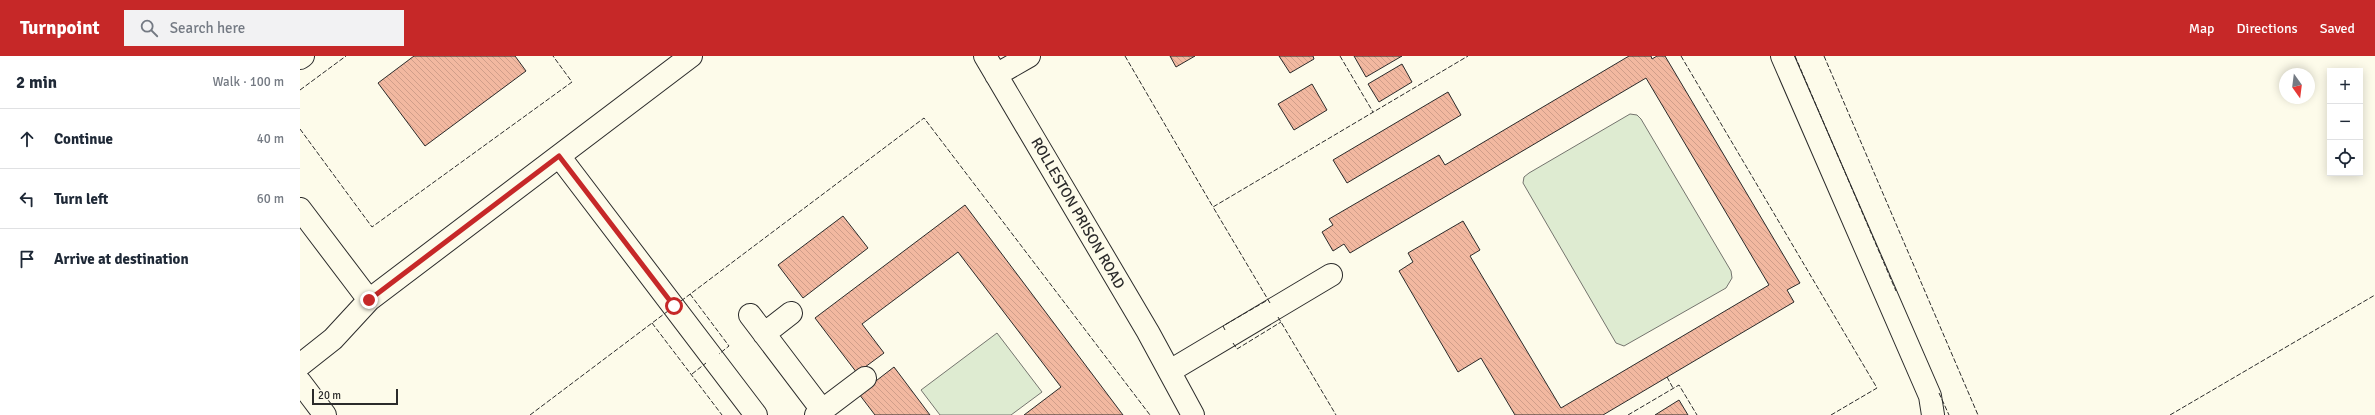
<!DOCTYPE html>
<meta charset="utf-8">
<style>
:root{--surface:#fff;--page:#f2f2f3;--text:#1f2937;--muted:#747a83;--line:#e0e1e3;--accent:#c62828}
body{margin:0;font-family:Signika,sans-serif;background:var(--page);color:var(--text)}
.controls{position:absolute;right:12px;top:12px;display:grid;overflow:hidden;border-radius:0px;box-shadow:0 2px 10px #0003}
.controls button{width:36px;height:36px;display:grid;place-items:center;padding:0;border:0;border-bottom:1px solid var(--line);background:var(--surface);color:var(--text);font:20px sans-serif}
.compass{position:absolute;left:1979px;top:12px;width:36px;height:36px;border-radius:50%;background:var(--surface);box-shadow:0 2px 10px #0003;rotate:166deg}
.scale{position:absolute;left:12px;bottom:10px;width:86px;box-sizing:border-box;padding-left:4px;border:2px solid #2b2b2b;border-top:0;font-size:11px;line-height:14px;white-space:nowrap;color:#2b2b2b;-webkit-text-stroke:3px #fdfbea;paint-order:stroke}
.stop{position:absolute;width:12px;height:12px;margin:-9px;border:3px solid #c62828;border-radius:50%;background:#fff}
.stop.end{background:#c62828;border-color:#fff;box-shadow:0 1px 4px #0008}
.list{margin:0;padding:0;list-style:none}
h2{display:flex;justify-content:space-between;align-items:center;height:52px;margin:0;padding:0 16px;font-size:17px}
h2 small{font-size:13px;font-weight:400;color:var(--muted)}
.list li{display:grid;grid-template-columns:26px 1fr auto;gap:12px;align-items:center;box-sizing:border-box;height:60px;padding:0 16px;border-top:1px solid var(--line)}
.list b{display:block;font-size:15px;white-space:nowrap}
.list em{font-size:13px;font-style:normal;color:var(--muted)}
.icon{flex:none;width:22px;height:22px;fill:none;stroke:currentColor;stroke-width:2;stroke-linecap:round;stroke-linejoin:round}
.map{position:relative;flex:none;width:2075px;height:359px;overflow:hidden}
header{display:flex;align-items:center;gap:24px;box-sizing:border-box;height:56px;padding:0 20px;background:var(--accent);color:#fff}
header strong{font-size:19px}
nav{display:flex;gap:22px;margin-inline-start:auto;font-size:14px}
.search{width:280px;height:36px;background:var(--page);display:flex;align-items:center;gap:10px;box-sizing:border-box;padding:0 14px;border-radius:0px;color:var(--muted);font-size:15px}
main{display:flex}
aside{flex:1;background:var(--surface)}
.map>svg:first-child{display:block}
</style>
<header>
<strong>Turnpoint</strong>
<div class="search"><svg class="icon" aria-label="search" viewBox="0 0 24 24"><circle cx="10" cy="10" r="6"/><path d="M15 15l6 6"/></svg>Search here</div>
<nav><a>Map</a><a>Directions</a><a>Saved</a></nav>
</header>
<main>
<aside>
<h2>2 min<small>Walk · 100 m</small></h2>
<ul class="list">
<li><svg class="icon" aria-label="ahead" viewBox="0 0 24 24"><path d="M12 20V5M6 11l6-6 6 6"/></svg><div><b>Continue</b></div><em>40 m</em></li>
<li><svg class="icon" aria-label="left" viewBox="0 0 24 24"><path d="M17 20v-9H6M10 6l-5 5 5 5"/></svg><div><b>Turn left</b></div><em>60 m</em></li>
<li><svg class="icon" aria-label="arrive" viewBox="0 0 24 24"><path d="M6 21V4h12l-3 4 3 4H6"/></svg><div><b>Arrive at destination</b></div></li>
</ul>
</aside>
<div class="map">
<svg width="2075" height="359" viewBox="0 0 2075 359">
<defs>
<pattern id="building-back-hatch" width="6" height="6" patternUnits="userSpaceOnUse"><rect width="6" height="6" fill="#f2b8a0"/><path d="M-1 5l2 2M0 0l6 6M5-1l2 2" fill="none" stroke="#d09e8a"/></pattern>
</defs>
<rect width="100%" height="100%" fill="#fdfbea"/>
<!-- green -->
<path fill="#deebd1" stroke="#74746e" d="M1330,58L1337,59L1341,63L1431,215L1432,222L1426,232L1324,290L1316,287L1223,127L1224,121L1229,117Z
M697,277L742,336L711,359H640L621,334Z"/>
<!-- building -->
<path fill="url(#building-back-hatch)" stroke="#2b2b2b" d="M114,0H215L226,15L125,90L78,27Z
M870,0H895L876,11Z
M979,0H1013L1014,3L990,17Z
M1054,0H1102L1066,21Z
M1329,0H1351L1352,3L1357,0H1365L1500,227L1487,234L1494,246L1303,359H1215L1181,302L1158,316L1099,215L1113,206L1108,197L1163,165L1180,194L1170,200L1261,352L1469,229L1346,22L1050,197L1044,188L1033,195L1022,176L1033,169L1029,163L1139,99L1145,109Z
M1102,8L1112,26L1079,46L1068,28Z
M1012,28L1027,54L994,74L978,48Z
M1148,36L1161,59L1047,127L1033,104Z
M665,149L823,359H724L761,331L658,196L562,268L584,297L557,317L515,262Z
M543,160L568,192L503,242L478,209Z
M594,311L630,359H575L559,338Z
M1379,344L1388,359H1355Z"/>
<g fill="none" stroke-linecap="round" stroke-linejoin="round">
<defs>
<path id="minor" d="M685,0L848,276L893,359
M1482,0L1630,340L1633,359
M0,2L3,0
M696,19L729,0
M259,100L456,359
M0,153L69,244
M450,259L522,354
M464,278L491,257
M0,309L33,283L69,244L391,0
M870,315L1031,219
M0,326L25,359
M516,359L565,322"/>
</defs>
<!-- minor casing -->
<use href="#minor" stroke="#2b2b2b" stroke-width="24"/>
<!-- minor -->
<use href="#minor" stroke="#fdfbea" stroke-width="22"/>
<!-- fence -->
<path stroke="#2b2b2b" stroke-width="1" stroke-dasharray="5 2" stroke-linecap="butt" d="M825,0L913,151
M1040,0L1073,56
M1381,0L1577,332L1531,359
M1495,0L1596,235
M1524,0L1678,359
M0,34L46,0
M0,73L72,171L272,26L253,0
M390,238L429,290L419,298
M381,245L624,62L850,359
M970,247L913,151L1168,0
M978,261L1036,359
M352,267L422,359
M925,274L923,270L966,245
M933,287L937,293L981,266
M392,318L406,307
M1367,321L1373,332
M1639,337L1649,359
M230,359L368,255
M1328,359L1379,329L1397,359
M1870,359L2075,239"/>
</g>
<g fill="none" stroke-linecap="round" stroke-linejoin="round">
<!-- route -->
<path stroke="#c62828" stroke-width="5" d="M69,244L259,100L374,250"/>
</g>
<g text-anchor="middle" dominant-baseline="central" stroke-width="3" stroke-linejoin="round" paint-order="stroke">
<!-- street labels -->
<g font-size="15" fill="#2b2b2b" stroke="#fdfbea">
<text transform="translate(778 157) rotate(60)">ROLLESTON PRISON ROAD</text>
</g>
</g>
</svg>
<div class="controls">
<button>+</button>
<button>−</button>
<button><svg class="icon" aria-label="locate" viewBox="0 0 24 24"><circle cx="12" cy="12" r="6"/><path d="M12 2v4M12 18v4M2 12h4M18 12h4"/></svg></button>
</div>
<svg class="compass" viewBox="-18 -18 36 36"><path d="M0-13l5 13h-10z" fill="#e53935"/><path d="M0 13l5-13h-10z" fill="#747a83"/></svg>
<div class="scale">20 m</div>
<div class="stop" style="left:374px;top:250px"></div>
<div class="stop end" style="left:69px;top:244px"></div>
</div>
</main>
